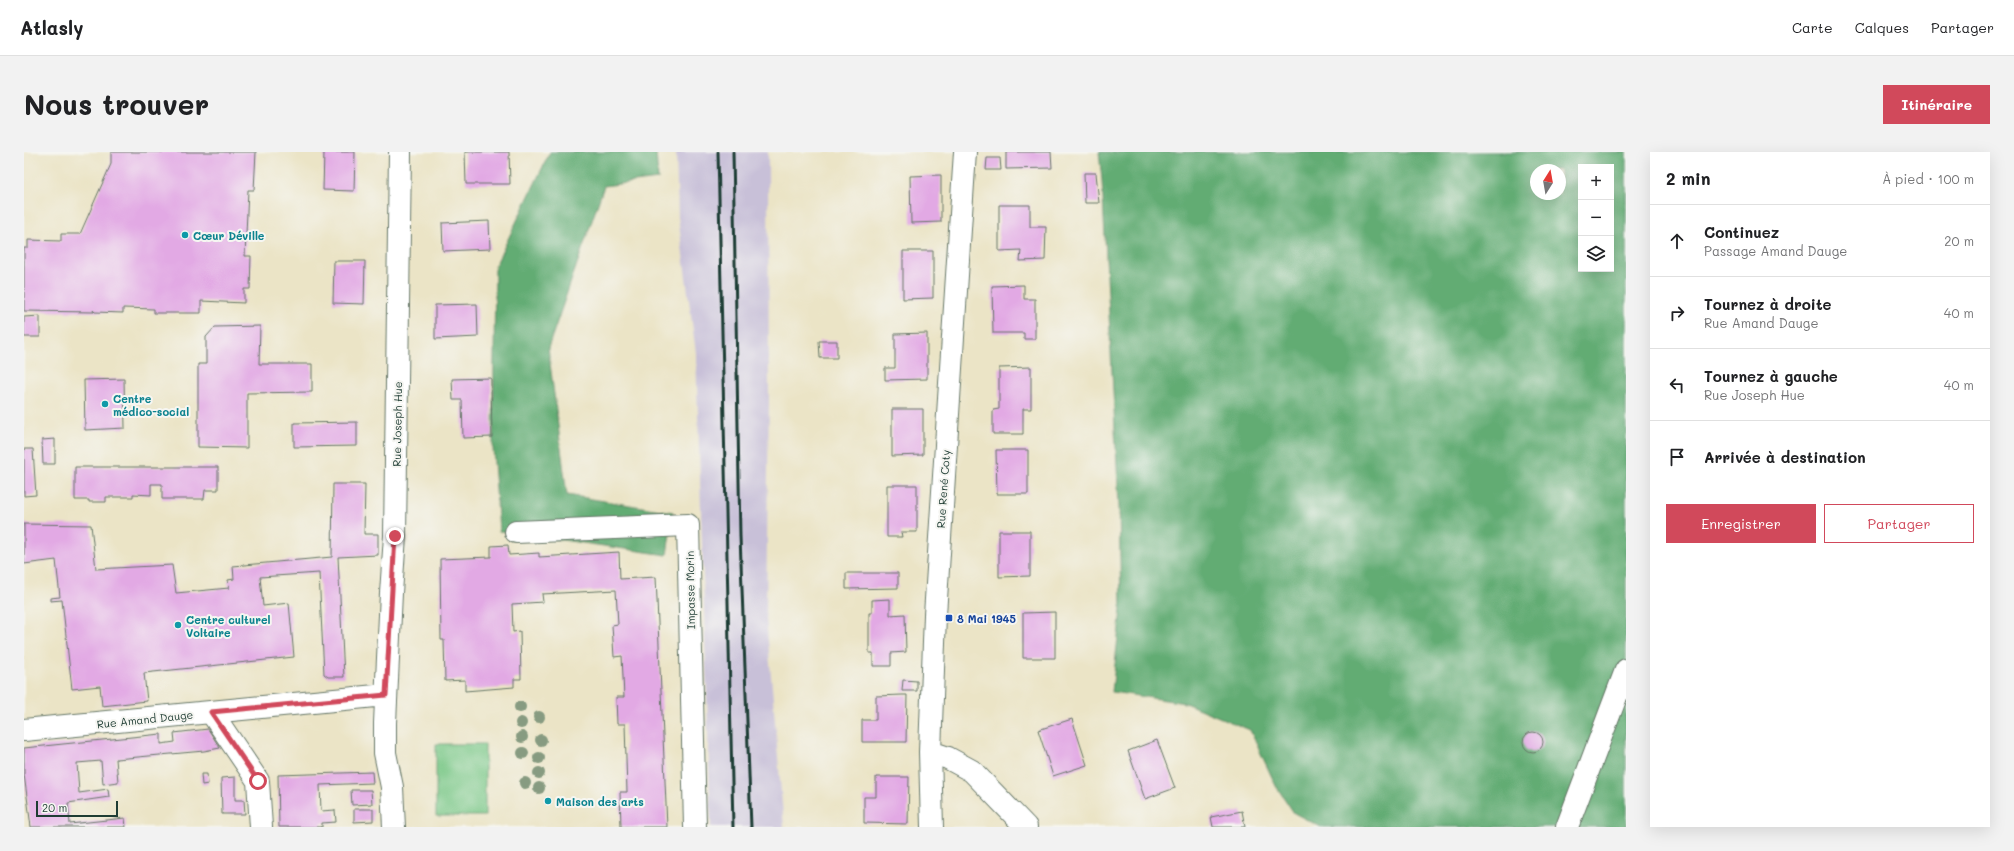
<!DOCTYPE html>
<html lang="fr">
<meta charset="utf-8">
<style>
:root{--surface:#fff;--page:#f2f2f2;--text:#202124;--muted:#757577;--line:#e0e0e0;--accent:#d1495b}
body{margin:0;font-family:Mali,sans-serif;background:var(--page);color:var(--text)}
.controls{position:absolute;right:12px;top:12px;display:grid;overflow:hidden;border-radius:0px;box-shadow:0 4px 16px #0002}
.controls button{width:36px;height:36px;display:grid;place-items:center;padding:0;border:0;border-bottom:1px solid var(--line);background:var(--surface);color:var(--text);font:20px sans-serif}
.compass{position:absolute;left:1506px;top:12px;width:36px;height:36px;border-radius:50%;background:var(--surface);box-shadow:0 4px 16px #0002;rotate:11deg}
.scale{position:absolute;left:12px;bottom:10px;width:82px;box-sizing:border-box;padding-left:4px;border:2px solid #1f3d34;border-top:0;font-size:11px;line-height:14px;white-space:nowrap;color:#1f3d34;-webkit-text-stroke:3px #f6f6f2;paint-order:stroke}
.stop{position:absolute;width:12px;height:12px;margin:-9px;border:3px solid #d1495b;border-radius:50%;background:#fff}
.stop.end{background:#d1495b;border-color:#fff;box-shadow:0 1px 4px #0008}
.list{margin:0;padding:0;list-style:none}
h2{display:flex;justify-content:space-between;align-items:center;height:52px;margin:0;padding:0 16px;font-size:17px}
h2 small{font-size:13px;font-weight:400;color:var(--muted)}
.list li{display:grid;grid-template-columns:26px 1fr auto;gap:12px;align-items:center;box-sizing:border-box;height:72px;padding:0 16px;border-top:1px solid var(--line)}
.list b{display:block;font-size:15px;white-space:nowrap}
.list p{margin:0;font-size:13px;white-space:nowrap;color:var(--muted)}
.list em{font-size:13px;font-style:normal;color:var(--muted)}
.actions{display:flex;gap:8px;padding:12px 16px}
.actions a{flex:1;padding:9px 0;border:1px solid var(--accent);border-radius:0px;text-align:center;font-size:14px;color:var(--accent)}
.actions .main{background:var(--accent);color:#fff}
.icon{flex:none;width:22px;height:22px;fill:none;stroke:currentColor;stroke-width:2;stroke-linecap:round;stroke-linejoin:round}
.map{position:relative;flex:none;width:1602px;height:675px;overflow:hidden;border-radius:0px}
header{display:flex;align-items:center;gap:24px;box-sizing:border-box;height:56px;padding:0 20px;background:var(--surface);border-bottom:1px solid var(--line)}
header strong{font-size:19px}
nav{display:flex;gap:22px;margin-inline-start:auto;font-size:14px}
.intro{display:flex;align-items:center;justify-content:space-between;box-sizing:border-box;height:96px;padding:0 24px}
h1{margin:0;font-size:28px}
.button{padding:10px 18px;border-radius:0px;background:var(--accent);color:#fff;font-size:14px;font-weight:700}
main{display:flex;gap:24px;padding:0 24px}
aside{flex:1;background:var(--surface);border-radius:0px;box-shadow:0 4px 16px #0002}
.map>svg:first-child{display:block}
</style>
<header>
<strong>Atlasly</strong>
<nav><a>Carte</a><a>Calques</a><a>Partager</a></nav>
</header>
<div class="intro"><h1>Nous trouver</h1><a class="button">Itinéraire</a></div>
<main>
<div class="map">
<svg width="1602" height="675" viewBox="0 0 1602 675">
<rect width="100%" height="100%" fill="#f6f6f2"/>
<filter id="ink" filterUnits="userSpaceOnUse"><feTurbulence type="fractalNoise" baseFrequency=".025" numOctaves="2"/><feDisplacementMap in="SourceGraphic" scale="8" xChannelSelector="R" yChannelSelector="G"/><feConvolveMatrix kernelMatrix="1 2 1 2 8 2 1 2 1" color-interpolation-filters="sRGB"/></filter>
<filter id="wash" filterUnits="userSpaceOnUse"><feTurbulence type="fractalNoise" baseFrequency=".012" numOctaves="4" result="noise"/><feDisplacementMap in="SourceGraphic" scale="16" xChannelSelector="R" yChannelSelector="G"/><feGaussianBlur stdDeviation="0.9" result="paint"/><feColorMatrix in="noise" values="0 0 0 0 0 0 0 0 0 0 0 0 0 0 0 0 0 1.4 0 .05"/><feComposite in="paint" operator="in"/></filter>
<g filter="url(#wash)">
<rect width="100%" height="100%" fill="#ebe4c6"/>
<!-- industrial -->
<path fill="#c8c0d8" d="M652,0H744L745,248L742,465L760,675H687L672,201L654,65Z"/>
<!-- green -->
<path fill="#79c786" stroke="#4c825d" d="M412,592H461V664H412Z"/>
<!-- forest -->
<path fill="#62ac73" stroke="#407454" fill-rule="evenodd" d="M526,0H632L634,27L580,34L524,196L543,343L649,360L643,403L475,379L469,296L471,114Z
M1075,0H1602V675H1297L1270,661L1252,634L1226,578L1161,551L1088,540L1097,457L1095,354L1078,28ZM1557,15H1587V117H1557ZM1512,18H1536V42H1512Z"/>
<g id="blocks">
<!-- building -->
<path fill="#e2a9e4" d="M87,0H232L230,38H224L221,104H227L226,137H220V151L177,149V161H130V157L99,156V161L71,160L69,158L70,160L0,159V96H4V88L37,89V82H56L87,12Z
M300,0H331L330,39L299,38Z
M441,0H485L486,32H442Z
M982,0H1027L1028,16L982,17Z
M963,6H976L977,18H962Z
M1060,21H1072L1075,51H1061Z
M917,23V70L887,71L886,24Z
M975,53H1006V75H1022L1021,108L996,109L997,98L975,99Z
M465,69L466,97L419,99L418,71Z
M879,99H909V146L879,147Z
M310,109H341L340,152L309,151Z
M1000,133V147H1011V187H1000V181H969L968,134Z
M453,152L454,185L411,187V153Z
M16,164V185H0V165Z
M236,174L235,212H288V240L223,241V296L174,295V212H182V185L191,175Z
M903,181V227L861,228V216H871V182Z
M795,189H813V206H796Z
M1007,215V257H999V282H969V258L975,257V216Z
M467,226L468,285L439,286L438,248H429L428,227Z
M100,227L101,276L61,278L60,228Z
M868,257H899V303L868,304Z
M333,270V294L270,295V271Z
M31,287V312H19L18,288Z
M0,297H9L12,343L0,344Z
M972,298H1004V342H973Z
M51,315H194V338H181L180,347H138V332H127V343L109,342V345H82V350H65V348H51Z
M309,332H341L340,382H354V403L314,405L320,525H304L300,522L295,421L236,425L239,454L265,451L270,505L120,521L123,549L78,554L76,534L48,537L38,448L26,449V446L36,445L32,408L0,412V372L67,373L72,417L148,413L152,441L205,436L204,428L210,427L209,414L308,405Z
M863,333H893V380H877L878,385H863Z
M975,379H1006V424L975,425Z
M484,393L485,403L515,401V405L595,400L596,427L632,425L643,675H597L596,640H603L601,572H593L592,545H600L598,504L590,505L588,473L594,472L592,438L518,442L519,450L488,452L489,480L496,479L497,527H490V535L441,539V528L421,529L420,488H417L416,407L467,405V394Z
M822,421H874V436L822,437Z
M866,447V463L881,462L882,500L867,501V514H849V501H845V461H848V448Z
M1031,460V506H999V461Z
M879,528L893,529V539H878Z
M878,543H883L882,590H838V568H852V544Z
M1048,567L1063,613L1029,624L1014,578Z
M184,577L196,596L180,599L92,607L94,630L79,632L77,609L53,611L55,641L84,637L85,645L44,651L46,672L101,666L102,675H7L0,622V596L137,582V592L151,590L150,581Z
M1499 590a10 10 0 1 1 20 0a10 10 0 1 1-20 0Z
M1133,588L1151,636L1121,647L1104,599Z
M348,620L349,631L296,633L297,659L311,658L312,670L298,671V675H255L254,623Z
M177,622H183L184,632L178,633Z
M211,625V648H220L221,662H198L197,626Z
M852,625H885L884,672L840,671V645H852Z
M327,638H347L348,652L328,653Z
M330,657H349V669L330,670Z
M1218,659L1221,675H1189L1187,665Z"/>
</g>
</g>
<g filter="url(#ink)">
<use href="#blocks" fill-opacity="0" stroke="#667767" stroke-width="1"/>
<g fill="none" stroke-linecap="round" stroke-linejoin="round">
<defs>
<path id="minor" d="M492,380L664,373L671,675
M187,560L234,629L237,675
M0,578L362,543
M906,600L924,606L948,619L1002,675
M370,675L368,635L361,601V571L367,441L371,384L376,0
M908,675L906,600L911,463L941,0
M1543,675L1602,518"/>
</defs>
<!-- minor casing -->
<use href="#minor" stroke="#667767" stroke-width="24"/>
<!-- minor -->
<use href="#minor" stroke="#fff" stroke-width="22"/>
<!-- rail -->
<path stroke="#1f3d34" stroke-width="3" d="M694,0L709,675
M709,0L716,384L727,675"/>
</g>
<!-- trees -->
<g fill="#879b81">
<circle cx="496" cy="555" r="6"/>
<circle cx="515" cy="565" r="6"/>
<circle cx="497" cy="571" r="6"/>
<circle cx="498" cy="585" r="6"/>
<circle cx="517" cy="588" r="6"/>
<circle cx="499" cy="601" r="6"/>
<circle cx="515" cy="606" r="6"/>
<circle cx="515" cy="621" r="6"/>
<circle cx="501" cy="631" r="6"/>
<circle cx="515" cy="636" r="6"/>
</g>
</g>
<g fill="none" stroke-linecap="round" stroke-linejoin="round" filter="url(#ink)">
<!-- route -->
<path stroke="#d1495b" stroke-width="5" d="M234,629L187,560L362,543L371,384"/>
</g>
<!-- markers -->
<g fill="#0f9aa8" stroke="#f6f6f2" stroke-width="1.5">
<circle cx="161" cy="83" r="4"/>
<circle cx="81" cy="252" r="4"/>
<circle cx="154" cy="473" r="4"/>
<circle cx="524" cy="649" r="4"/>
</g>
<rect fill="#1a4fb4" stroke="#f6f6f2" stroke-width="1.5" x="921" y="462" width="8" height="8" rx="2"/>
<g text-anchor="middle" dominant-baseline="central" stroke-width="4" stroke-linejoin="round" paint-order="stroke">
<!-- culture labels -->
<g font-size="11" font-weight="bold" fill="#0d838f" stroke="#f6f6f2" text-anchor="start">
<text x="169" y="83">Cœur Déville</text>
<text x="89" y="246">Centre<tspan x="89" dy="13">médico-social</tspan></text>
<text x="162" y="467">Centre culturel<tspan x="162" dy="13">Voltaire</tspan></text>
<text x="532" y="649">Maison des arts</text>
</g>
<!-- street labels -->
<g font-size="11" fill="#1f3d34" stroke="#f6f6f2">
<text transform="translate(373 272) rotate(-89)">Rue Joseph Hue</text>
<text transform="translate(919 337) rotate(-86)">Rue René Coty</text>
<text transform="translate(666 438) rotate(-91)">Impasse Morin</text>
<text transform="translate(121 567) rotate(-6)">Rue Amand Dauge</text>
</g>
<!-- transit labels -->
<g font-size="11" font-weight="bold" fill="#164399" stroke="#f6f6f2" text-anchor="start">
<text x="933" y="466">8 Mai 1945</text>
</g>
</g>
</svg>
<div class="controls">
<button>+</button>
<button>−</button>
<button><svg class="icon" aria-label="layers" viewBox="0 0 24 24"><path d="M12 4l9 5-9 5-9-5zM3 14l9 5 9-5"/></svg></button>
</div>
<svg class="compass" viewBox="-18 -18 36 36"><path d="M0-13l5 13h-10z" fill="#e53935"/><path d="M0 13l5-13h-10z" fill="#757577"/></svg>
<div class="scale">20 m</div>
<div class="stop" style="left:234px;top:629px"></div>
<div class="stop end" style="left:371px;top:384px"></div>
</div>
<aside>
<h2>2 min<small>À pied · 100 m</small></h2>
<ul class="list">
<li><svg class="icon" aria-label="ahead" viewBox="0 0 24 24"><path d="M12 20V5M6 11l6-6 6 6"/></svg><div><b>Continuez</b><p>Passage Amand Dauge</p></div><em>20 m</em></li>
<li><svg class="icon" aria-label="right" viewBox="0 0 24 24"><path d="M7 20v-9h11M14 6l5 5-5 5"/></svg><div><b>Tournez à droite</b><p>Rue Amand Dauge</p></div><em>40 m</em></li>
<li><svg class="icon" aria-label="left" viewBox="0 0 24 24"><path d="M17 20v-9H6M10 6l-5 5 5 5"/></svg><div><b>Tournez à gauche</b><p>Rue Joseph Hue</p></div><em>40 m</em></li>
<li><svg class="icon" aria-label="arrive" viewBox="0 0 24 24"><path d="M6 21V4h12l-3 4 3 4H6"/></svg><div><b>Arrivée à destination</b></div></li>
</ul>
<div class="actions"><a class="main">Enregistrer</a><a>Partager</a></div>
</aside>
</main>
